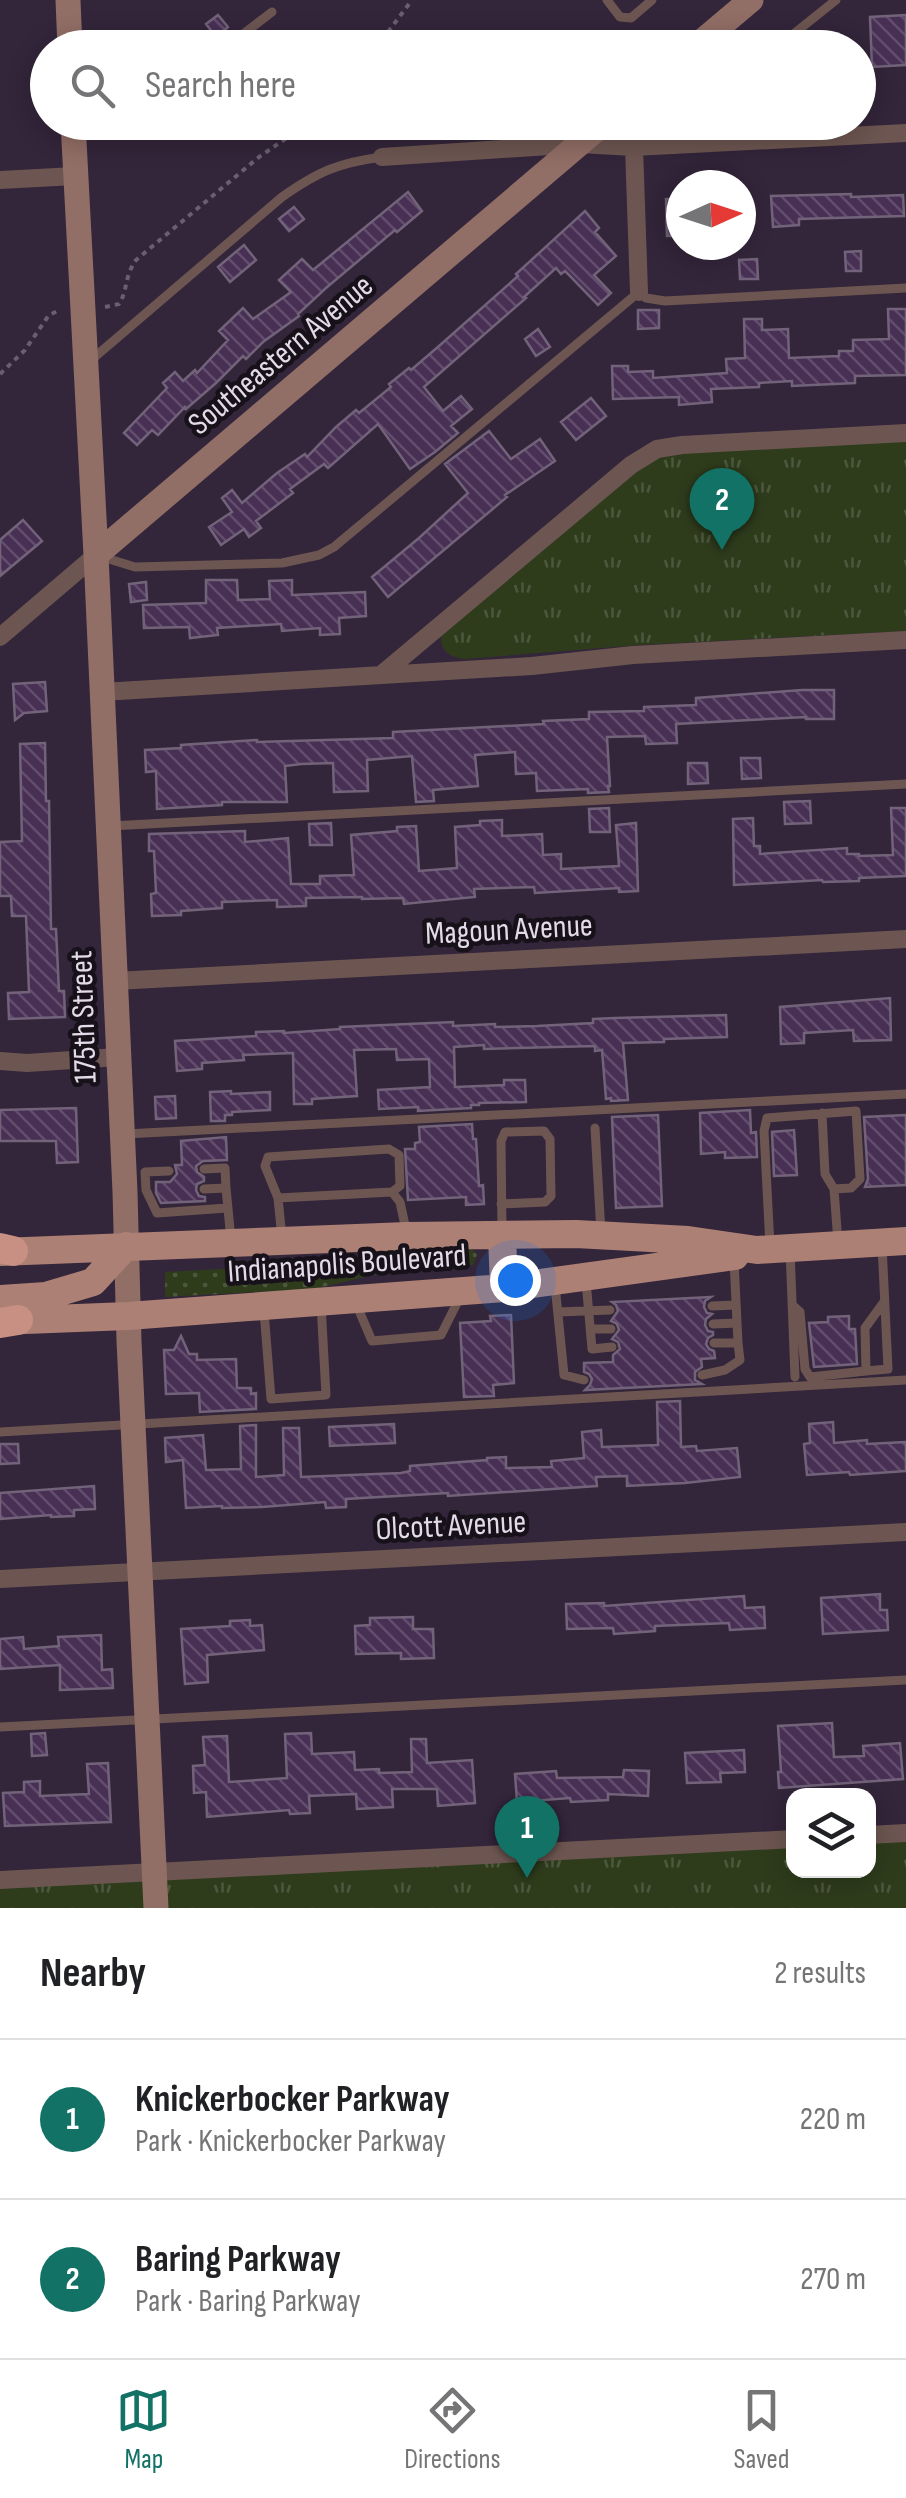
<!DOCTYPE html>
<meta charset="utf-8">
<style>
:root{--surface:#fff;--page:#f2f2f2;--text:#202124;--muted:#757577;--line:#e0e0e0;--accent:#127266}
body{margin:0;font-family:"Sofia Sans Condensed",sans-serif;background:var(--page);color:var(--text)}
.controls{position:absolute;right:30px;bottom:30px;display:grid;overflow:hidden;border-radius:20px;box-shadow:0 5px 25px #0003}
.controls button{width:90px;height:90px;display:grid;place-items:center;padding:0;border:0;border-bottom:2px solid var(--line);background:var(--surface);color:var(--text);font:50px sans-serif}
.compass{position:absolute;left:666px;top:170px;width:90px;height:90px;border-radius:50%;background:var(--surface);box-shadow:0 5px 25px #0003;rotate:87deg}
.you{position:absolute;left:515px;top:1280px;width:35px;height:35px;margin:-25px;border:8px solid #fff;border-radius:50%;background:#1a73e8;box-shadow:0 0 0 15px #1a73e833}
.badge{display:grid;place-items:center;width:65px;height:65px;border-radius:50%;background:var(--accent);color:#fff;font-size:32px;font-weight:700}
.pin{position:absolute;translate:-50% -82px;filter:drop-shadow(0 2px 5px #0008)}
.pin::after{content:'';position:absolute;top:52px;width:35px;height:30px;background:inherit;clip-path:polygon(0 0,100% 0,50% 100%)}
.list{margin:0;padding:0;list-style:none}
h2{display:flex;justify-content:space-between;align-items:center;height:130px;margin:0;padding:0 40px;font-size:42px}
h2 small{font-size:32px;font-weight:400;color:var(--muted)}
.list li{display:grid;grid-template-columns:65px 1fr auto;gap:30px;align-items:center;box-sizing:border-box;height:160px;padding:0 40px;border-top:2px solid var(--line)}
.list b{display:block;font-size:38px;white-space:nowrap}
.list p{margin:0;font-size:32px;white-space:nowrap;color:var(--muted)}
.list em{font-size:32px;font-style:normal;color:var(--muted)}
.icon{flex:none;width:55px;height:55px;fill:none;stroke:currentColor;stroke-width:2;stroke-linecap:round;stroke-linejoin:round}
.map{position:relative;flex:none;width:906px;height:1908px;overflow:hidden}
.search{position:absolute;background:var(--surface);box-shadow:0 5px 25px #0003;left:30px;right:30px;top:30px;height:110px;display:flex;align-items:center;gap:25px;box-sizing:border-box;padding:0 35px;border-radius:55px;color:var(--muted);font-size:38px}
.sheet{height:450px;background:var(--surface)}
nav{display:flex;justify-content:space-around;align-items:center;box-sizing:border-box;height:140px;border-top:2px solid var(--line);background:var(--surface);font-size:28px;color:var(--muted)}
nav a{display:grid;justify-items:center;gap:5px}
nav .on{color:var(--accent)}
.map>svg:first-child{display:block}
</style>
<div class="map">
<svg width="906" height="1908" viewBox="0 0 906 1908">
<defs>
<pattern id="grass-dots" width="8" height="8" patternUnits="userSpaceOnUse" patternTransform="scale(2.5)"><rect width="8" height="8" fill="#2e3c1c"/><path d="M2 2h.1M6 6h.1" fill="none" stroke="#4c583d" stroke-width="1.8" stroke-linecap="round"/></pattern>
<pattern id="park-tufts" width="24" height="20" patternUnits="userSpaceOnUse" patternTransform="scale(2.5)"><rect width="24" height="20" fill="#2e3c1c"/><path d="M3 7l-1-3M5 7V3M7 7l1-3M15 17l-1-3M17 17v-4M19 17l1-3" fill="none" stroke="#4c583d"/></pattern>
<pattern id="building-back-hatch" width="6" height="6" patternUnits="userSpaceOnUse" patternTransform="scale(2.5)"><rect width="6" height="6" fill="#483055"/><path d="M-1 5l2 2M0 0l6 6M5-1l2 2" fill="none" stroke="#624d6d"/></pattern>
</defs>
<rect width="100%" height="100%" fill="#33253a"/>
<!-- grass -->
<path fill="url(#grass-dots)" d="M398,1248L472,1249L477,1255L473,1265L382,1273L314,1289L165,1297V1272L315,1264Z"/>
<!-- park -->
<path fill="url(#park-tufts)" d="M906,439V631L638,645L466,659C450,658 438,650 442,633L630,473L665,453Z
M906,1839V1908H0V1886L793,1845L794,1870H868L869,1841Z"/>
<!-- building -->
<path fill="url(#building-back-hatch)" stroke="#72637a" stroke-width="2.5" d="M218,15L228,27L216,37L206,24Z
M906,15V65L872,67L870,17Z
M408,192L422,211L397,232L395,230L326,288L298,314L299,316L263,342L246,359L243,356L216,383L186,409L185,407L158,435L152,430L137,445L124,433L167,388L163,383L175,372L183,381L195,370L197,373L228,340L219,331L243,308L253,319L291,292L279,280L302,259L313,270Z
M851,194V197L903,195L904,216L799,219V225L773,227L771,196Z
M666,199H681V236H667Z
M294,207L304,219L289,231L279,219Z
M585,211L599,228L595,232L616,256L594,275L611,293L598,305L565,271L561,274L556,268L524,297L526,298L424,387L443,411L461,396L472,409L451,426L458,433L435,452L410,469L378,424L328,468L324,464L290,489L293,493L256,521L261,528L249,537L244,529L221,545L209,527L232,512L222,498L232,490L242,503L277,473L305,454L307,457L336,427L356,410L359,413L391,387L389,384L409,368L411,370L439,346L518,276L516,274Z
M244,245L256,260L230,282L218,267Z
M861,251V271H846L845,252Z
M757,259L758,279H740L739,260Z
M888,309H906V375L855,376V383L792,386V381L759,383V387L711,389L712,402L679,405V397L613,399L612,366H628V372L653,371V378L727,373L726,359L745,358L744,319H762V330L788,329L789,358L839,356V351H853V340L889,339Z
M638,310H659V328L638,329Z
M538,329L550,347L536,356L525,339Z
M591,398L606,416L576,440L561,422Z
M489,431L511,459L540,439L555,461L505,495L507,497L388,597L372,577L419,538L468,493L445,464Z
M23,520L42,541L0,576V540Z
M206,580H237L238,600L270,599L269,581L292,580V595L365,592L366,616L339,618L340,634L320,635V628L282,631L281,624L217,628L218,635L190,638L189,627L144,628L143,605L206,603Z
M146,582L147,600L131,602L129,584Z
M45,682L47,711L24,713L15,720L13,684Z
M802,690H834V719H806V717L676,724L677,743L646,744L645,736L607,737L610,786H608L609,792L588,793V789L537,791L536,773L516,774L515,752L475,755L478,786L433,790L434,801L416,802L412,756L367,760L368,791L334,792L333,763L301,764L285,766L287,802H222V805L157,809L156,771L146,772L145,750L181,748V745L257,740V742L393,738V732L544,724L543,721L589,719V712L644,711V707L696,705V698Z
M45,743L46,801H49L51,929H56L59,991H64L65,1017L9,1019L8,993L29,992L26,916H12L11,896H0V842L22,841L20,744Z
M741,758H760L761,778L742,779Z
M688,763H707L708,783L688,784Z
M810,801L811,823L785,824L784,802Z
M609,808L610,832H590L589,809Z
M891,808H906V876L859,878V881L823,882L822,880L734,885L733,819L753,818L754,846H760V854L847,848V854H859V856L893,855Z
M502,820V836L542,834L543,855L561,854V869L619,866L616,825L636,823L638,891L619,892V888L535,893L534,887L474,889L475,897L404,904L403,898L362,899V897L306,898V906L277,907V900L222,902V908L181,911V915L152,916L151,894L156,893L154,851H149V834L245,831V842L288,838L291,884H320V876L354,875L351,835L397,831V827L416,826L419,871L457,868L455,827L480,825V821Z
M331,823L332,845H310L309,824Z
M890,998L891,1040L854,1041L853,1030L804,1033V1043L781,1044L780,1007Z
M726,1015L727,1037L664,1039V1042L623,1043L628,1100L611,1101V1098L606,1099L602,1050L595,1051V1046L484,1049V1045L454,1047L455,1087L504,1085V1080H525L526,1102L479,1103V1105H471V1108L418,1111V1107L379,1109L378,1090L430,1087L429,1059L397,1060L396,1049L354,1050L357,1096L312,1099V1104H294L293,1053L243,1055L244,1060L202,1063V1069L177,1071L175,1041L256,1036V1032L284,1031V1033L340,1029V1027L453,1022V1026L495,1024V1027L537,1026L593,1023V1019L615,1018Z
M231,1091V1094L270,1092V1110L232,1112V1115H225V1121H211L210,1092Z
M175,1096L176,1118L156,1119L155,1097Z
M76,1108L78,1162L57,1163L56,1141H0V1110Z
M750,1110L751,1133L756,1132L757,1157L725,1158V1152L701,1154L700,1113Z
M658,1115L662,1206L616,1208L612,1117Z
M906,1115V1185L865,1187L868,1179L864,1117Z
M472,1124L473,1139H476L479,1186L483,1185L484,1204L466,1205V1197L408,1200L405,1149H415V1143L420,1142L419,1127Z
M794,1130L797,1175L774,1176L772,1132Z
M226,1137L227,1160L203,1161L196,1166L197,1172L204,1177V1181L197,1184L196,1190L199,1196L205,1197V1201L161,1203L156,1193V1182H170L177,1174L175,1165H182L181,1141Z
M711,1297L705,1301L704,1307L707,1313L712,1314L706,1319L705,1325L708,1331L713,1332V1335L708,1338L706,1344L709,1349L714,1351L715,1358L701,1359L702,1367L695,1372V1380L702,1384L585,1390L590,1385L592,1379L589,1374L584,1372V1363L613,1362V1355L620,1349L618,1342L612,1339L619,1330L617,1324L611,1321L618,1311L616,1305L612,1302Z
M511,1315L514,1383L493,1385L494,1396L464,1397L460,1323L491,1321L490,1316Z
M849,1316V1329H855L857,1364L814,1367L809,1323L828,1322V1317Z
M181,1336L189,1354H197V1360L236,1359L237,1388H251V1394L256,1393V1409L200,1412L199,1393L166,1394L164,1350H174Z
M680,1401L681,1447L696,1446L697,1451L737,1448L740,1477L685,1483L627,1486V1476L596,1477L597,1486L448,1496V1493L346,1499V1507L326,1508L325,1502L262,1507L222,1508V1506L186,1508L183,1460L166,1462L165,1438L203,1435L206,1470L241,1469L240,1426L256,1425V1477L284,1475L283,1428H299L301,1477L401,1473L410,1471V1466L487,1460V1458L506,1457V1468L552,1467L551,1461L584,1458L582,1432L601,1430L602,1447L658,1445L657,1402Z
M833,1422L834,1443L867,1440V1444L906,1442V1471L850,1475L849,1472L807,1475L804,1444L810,1443L809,1424Z
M394,1424L395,1443L330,1446L329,1427Z
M0,1444H18L19,1463L0,1464Z
M94,1486L95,1509L74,1510V1516L51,1517V1515L0,1519V1493Z
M880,1594V1610H887L888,1630L823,1634L821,1598Z
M744,1596L745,1608L764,1607L765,1628L730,1630L729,1623L655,1626V1631L614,1634L613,1628L567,1629L566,1604L604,1603V1606Z
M413,1617V1629H433L434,1658L401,1659V1653L356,1654L355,1626L370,1625V1618Z
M250,1620V1626L262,1625L264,1650L207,1655L208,1682L185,1684L181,1629L230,1626V1621Z
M101,1635L102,1670L112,1669L113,1688L60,1690V1665L0,1669V1639L23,1637L24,1649L59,1646L58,1637Z
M832,1723L834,1757L864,1756L863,1746L900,1743L903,1779L779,1788L778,1772H781L778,1726Z
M45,1733L47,1755L32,1756L31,1734Z
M311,1733L312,1754L354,1752L355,1770L379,1769V1773L412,1772L411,1739H426L427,1763L472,1760L475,1803L438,1806L437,1789H392L393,1807L357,1809L356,1794L309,1796L310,1813L290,1814L289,1810L207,1817L206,1792L194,1793L193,1766L205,1765L203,1737L227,1736L229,1782L287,1778L285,1734Z
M744,1750L745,1772L720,1773L721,1782L687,1783L685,1753Z
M108,1763L111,1822L5,1826L3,1793L24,1792V1782L40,1781V1796L89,1794L87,1764Z
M624,1770L649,1771L648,1796L608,1794V1800L571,1802L570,1798L517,1802L515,1774L556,1771L557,1778L623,1777Z"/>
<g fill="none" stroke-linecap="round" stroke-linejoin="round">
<!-- path -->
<path stroke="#6a5e70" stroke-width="4" stroke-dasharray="5 5" stroke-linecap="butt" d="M376,48L412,0
M105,307L119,304C128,290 124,277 136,260L259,157L310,122
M0,374L25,350L49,315L60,310"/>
<!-- lane -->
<path stroke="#6d5651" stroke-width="9" d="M607,0L620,17L631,18L652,0
M225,48L272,12
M776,48L836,0
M90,361L282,197C319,171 338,163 382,157
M99,556L135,567L282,563L319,555L334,547L639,292L646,298L665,301L906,288
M110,826L906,784
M822,1113L825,1174L834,1189L838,1243
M595,1128L601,1233
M125,1134L906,1094
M204,1169L225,1168L226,1188
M169,1171L145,1172L146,1190L157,1213L227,1208
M204,1189L226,1188L231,1240
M392,1192L400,1202L406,1230
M278,1198L392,1192L400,1186L399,1155L389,1149L268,1157L265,1166L278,1198L282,1238
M501,1204L545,1202L551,1196L550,1139L544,1131L505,1132L501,1141L502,1232
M770,1246L764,1131L767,1118L856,1111L860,1179L851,1188L834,1189
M790,1250L795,1377
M586,1281L592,1349L612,1347
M555,1285L564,1375L584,1380
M355,1301L372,1341L441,1335L460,1297
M792,1305L800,1312L805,1369L810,1377L866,1371L865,1328L884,1302
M712,1306L736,1305
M264,1311L271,1399L326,1395L321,1304
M558,1312L610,1310
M713,1324L737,1323
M591,1329H611
M714,1343H738L734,1260
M866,1371L888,1369L882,1245
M702,1375L725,1370L740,1360L738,1343
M0,1432L906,1380
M0,1727L906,1680"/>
<!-- street -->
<path stroke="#6d5651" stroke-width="18" d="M634,147L639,292
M382,157L579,144L634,147L906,133
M0,180L75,176
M0,637L96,555
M381,675L631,465L657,449L682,445L906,433
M102,692L532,666L633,655L906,640
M115,981L906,939
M0,1061L27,1063L118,1057
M0,1579L906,1532
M868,1835L906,1833
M0,1880L794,1839"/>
<!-- secondary -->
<path stroke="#916e66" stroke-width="25" d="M68,0L70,48
M694,48L751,0
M73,122L96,555L125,1192L129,1341L156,1908
M96,555L605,122"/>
<!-- primary -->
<path stroke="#ad8075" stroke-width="28" d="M502,1235L504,1288
M0,1252L407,1236L576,1234L688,1240L757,1250L906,1241
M0,1299L46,1296L93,1282L126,1246
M0,1321L128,1316L504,1288L735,1256"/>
<!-- highway -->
<path stroke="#c79083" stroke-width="30" d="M0,1248L13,1251
M0,1323L18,1320"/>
</g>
<g text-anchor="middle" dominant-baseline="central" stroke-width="9" stroke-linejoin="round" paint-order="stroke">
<!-- street labels -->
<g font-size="32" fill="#e3dbe8" stroke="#17111a">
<text transform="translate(281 355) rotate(-40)">Southeastern Avenue</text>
<text transform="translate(509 930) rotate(-3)">Magoun Avenue</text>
<text transform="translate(84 1017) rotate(-92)">175th Street</text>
<text transform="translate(347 1264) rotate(-4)">Indianapolis Boulevard</text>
<text transform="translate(451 1526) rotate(-3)">Olcott Avenue</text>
</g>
</g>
</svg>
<div class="controls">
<button><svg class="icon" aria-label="layers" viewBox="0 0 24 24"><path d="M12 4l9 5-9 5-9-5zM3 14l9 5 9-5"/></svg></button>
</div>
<svg class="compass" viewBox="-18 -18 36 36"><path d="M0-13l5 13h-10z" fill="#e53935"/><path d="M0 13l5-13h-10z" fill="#757577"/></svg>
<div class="you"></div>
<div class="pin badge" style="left:527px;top:1878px">1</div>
<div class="pin badge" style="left:722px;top:550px">2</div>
<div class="search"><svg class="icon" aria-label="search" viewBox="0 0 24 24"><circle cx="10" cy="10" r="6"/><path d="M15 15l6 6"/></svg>Search here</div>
</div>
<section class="sheet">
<h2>Nearby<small>2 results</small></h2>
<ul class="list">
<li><span class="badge">1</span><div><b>Knickerbocker Parkway</b><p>Park · Knickerbocker Parkway</p></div><em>220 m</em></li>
<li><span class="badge">2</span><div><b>Baring Parkway</b><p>Park · Baring Parkway</p></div><em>270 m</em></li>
</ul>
</section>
<nav>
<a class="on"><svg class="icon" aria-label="map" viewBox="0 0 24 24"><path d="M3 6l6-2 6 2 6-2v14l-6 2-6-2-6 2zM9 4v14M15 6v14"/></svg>Map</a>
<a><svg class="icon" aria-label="directions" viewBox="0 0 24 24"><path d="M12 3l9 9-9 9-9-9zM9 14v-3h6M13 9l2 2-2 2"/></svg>Directions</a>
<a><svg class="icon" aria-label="saved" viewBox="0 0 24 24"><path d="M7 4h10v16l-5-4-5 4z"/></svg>Saved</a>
</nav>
